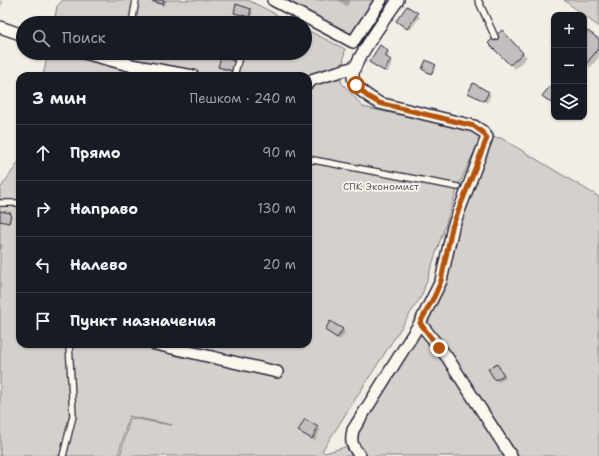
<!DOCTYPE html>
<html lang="ru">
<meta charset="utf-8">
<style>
:root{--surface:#171b24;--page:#242831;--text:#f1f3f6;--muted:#9ea1a6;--line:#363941}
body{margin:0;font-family:"Shantell Sans",sans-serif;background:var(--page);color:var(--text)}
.controls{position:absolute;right:12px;top:12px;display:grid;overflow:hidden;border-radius:8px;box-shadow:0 1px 3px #0004}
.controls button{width:36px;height:36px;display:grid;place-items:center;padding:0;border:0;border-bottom:1px solid var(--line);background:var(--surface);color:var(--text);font:20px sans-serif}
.stop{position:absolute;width:12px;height:12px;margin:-9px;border:3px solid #b45309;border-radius:50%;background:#fff}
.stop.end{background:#b45309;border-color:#fff;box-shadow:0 1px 4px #0008}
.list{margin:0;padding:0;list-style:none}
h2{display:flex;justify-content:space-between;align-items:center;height:52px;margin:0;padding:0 16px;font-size:17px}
h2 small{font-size:13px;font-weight:400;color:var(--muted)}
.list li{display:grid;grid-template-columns:26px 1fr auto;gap:12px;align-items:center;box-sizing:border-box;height:56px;padding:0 16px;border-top:1px solid var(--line)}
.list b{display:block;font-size:15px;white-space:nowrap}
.list em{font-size:13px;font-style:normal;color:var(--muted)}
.icon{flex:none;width:22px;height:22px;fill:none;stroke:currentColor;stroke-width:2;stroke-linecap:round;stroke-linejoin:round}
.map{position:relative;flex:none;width:599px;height:456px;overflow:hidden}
.search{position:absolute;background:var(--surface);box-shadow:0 1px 3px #0004;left:16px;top:16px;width:296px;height:44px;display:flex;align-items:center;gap:10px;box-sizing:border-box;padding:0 14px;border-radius:22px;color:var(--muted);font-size:15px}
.panel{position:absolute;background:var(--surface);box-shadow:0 1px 3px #0004;left:16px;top:72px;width:296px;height:276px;border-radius:12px}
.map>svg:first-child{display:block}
</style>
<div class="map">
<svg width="599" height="456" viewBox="0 0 599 456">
<rect width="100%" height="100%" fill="#f2eee5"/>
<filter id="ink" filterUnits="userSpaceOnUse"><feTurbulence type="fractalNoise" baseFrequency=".025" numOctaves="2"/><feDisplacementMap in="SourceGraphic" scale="8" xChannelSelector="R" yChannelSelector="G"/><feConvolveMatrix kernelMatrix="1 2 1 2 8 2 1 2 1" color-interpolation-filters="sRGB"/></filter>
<g filter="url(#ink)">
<!-- green -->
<path fill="#d4d1cc" stroke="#7b7a84" d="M63,0H248L293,23H54L57,6Z
M273,0H390L360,46Z
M564,0H599V27Z
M305,29L345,49L341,82L363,107L475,131L481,137L458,187L422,295L322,451L325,453L352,445L351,439L435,295L487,137L501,138L599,197V456H120L130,418L172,425L129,416L118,456H0V189L20,160V344H308V76H43L48,53H305Z"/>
<!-- shadow -->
<path fill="#0003" d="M0,0L3,2L0,9Z
M150,0H167L165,6L153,3Z
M337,0H350L347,6Z
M250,10L253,12L251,19L238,15L235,13Z
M417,14L420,17L410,30L400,24Z
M502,32L527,57L515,69L490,43Z
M584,38L599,40V57L590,68L584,62Z
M387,52L390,54L387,58L393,63L387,73L373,64Z
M112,53H122L121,55Z
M235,62L237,64L235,73L222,69L219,66Z
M435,66L436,67L433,74L424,70Z
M470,93H488L491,95L487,103Z
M0,214H10L12,215L10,223L0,222Z
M0,243L3,246L0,251Z
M331,322L345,332L340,340L326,330Z
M497,365L506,378L498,382L490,370Z
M318,427L320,430L315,441L300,431Z"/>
<!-- building -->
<path fill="#c2bebe" stroke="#22223b" d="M149,0H164L163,4Z
M236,4L251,9L249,17L234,13Z
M407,6L418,13L407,29L396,21Z
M502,30L523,53L510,65L488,43Z
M588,31L599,39V48L586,64L584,63V36Z
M380,45L388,51L385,56L391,60L384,71L369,62Z
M221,57L235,61L232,71L218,67Z
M426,60L436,65L431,74L422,69Z
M473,83L489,92L484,101L468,93Z
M551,85L554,87V105L542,96Z
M0,211L11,213L9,223L0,221Z
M330,321L343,329L337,338L325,330Z
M497,364L504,375L495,380L488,369Z
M305,419L318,427L312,439L298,431Z"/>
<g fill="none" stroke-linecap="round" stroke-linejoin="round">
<defs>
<path id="service" d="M478,0L495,37
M132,23L136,0
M125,64L127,53
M234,76L240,53
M308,159L458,187
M0,203H20
M63,456L73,416L69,344"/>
<path id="minor" d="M273,0L353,42L381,0
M398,0C389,13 353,62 353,75C352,88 370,97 379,103L474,126L482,131L487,137L453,227L441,281L420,323L447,357L511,456
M0,27L23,35
M84,53L125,64L193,76
M308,83L314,79L355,67
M155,344L277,372
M360,456C352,445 350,443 353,430L420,323"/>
</defs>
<!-- service casing -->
<use href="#service" stroke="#22223b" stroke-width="8"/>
<!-- minor casing -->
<use href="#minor" stroke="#22223b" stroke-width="14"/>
<!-- service -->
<use href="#service" stroke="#fbf7ec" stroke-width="5.5"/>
<!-- minor -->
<use href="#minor" stroke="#fbf7ec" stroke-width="11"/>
</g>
</g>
<g fill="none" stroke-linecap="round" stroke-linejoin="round" filter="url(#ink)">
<!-- route -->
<path stroke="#b45309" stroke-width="5" d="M356,85L367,96L379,103L474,126L482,132L487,138L452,227L441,281L435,295L420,323L439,348"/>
</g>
<g text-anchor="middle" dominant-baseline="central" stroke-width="3.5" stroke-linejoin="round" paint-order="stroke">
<!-- park labels -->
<g font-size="10" fill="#575766" stroke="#fbf7ec">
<text x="381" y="186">СПК Экономист</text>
</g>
</g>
</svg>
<div class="controls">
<button>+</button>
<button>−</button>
<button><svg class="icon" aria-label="layers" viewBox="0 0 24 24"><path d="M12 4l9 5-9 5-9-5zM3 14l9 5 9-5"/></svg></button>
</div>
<div class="stop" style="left:356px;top:85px"></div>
<div class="stop end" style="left:439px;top:348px"></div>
<div class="search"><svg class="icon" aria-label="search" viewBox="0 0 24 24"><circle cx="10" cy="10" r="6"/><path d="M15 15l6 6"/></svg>Поиск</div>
<section class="panel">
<h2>3 мин<small>Пешком · 240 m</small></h2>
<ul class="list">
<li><svg class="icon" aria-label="ahead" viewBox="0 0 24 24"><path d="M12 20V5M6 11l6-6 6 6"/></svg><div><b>Прямо</b></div><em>90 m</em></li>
<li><svg class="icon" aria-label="right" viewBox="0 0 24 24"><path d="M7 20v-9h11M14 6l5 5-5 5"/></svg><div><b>Направо</b></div><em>130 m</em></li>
<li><svg class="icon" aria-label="left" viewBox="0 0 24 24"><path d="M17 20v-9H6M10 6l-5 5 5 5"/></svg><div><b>Налево</b></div><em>20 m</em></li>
<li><svg class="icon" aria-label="arrive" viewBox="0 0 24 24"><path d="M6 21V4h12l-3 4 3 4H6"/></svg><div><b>Пункт назначения</b></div></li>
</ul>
</section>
</div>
